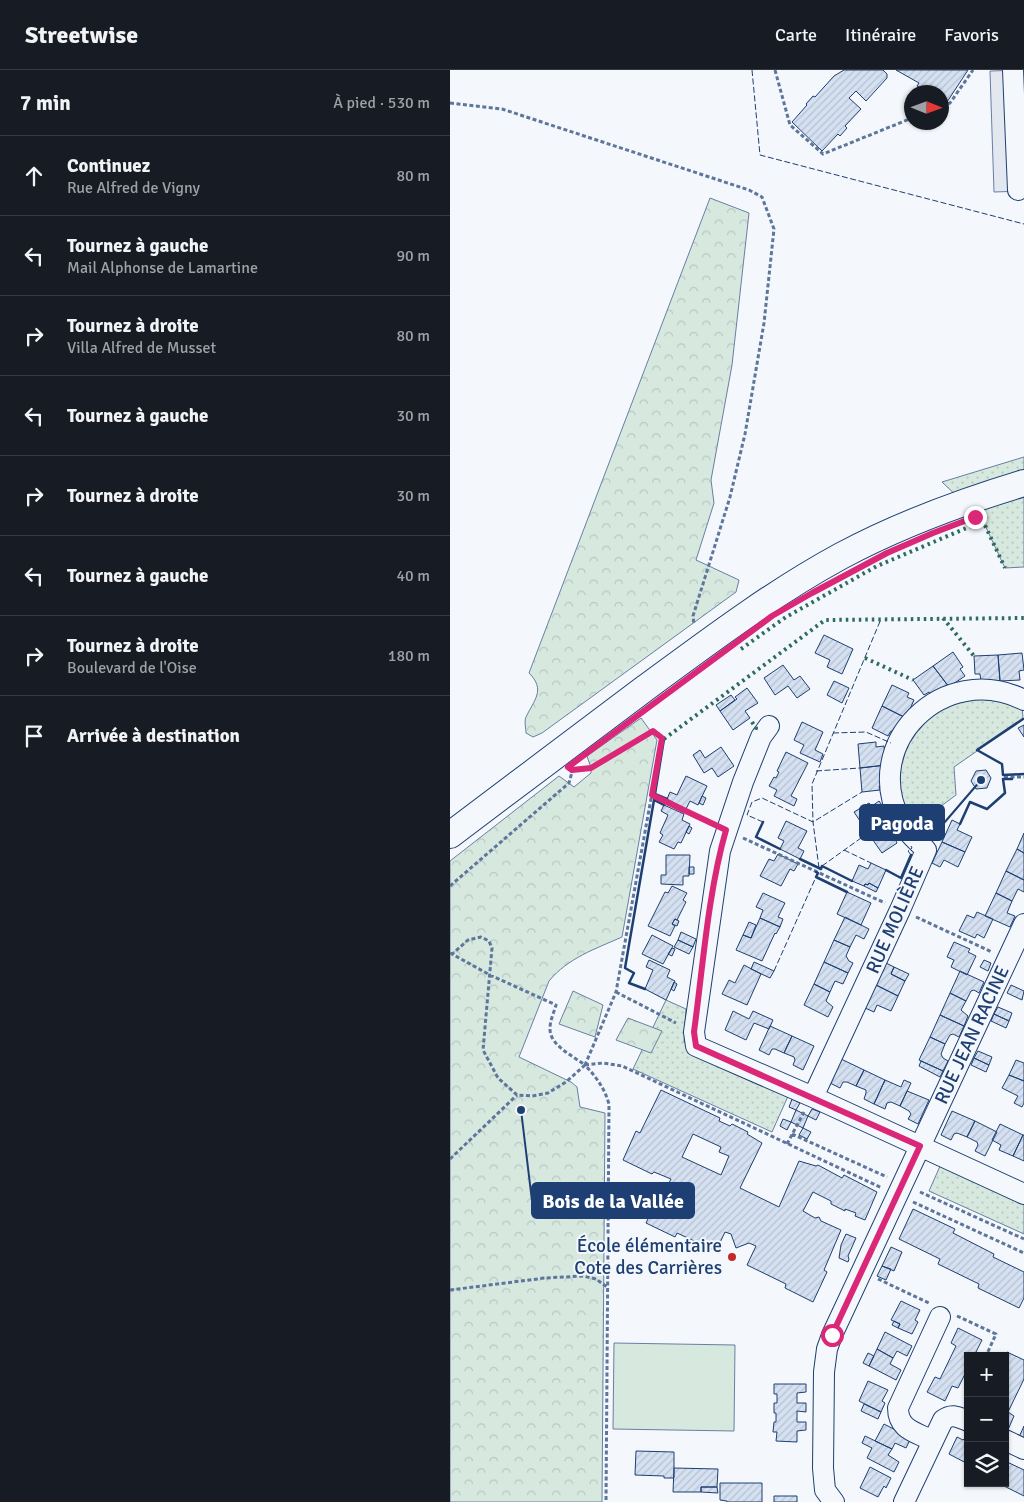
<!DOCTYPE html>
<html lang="fr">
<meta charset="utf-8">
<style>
:root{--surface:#171b24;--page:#20242c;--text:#f1f3f6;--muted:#9ea1a6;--line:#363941}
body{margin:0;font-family:Signika,sans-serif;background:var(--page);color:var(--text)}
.controls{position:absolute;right:15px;bottom:15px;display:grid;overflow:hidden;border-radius:0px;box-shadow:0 1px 4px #0004}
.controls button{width:45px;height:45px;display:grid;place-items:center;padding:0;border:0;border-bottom:1px solid var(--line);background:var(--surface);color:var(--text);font:25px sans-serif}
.compass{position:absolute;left:454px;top:15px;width:45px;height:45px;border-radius:50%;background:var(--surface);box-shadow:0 1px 4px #0004;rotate:91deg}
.stop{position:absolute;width:15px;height:15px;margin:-11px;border:4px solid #db2777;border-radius:50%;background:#fff}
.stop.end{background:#db2777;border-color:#fff;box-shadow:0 1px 5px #0008}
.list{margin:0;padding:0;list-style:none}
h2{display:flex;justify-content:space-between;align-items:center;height:65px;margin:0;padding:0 20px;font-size:21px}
h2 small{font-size:16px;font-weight:400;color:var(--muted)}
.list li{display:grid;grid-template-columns:32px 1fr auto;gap:15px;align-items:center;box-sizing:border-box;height:80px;padding:0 20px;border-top:1px solid var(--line)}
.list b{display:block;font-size:19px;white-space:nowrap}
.list p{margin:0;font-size:16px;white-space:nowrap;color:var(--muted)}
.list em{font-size:16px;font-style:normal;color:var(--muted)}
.icon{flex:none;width:28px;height:28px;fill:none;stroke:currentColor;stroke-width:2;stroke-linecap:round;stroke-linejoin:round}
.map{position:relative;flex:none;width:574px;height:1432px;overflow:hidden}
header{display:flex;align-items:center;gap:30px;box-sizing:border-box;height:70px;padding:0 25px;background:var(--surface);border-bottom:1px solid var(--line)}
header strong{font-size:24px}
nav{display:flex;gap:28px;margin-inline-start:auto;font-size:18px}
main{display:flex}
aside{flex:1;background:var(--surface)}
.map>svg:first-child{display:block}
</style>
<header>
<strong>Streetwise</strong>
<nav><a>Carte</a><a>Itinéraire</a><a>Favoris</a></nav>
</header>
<main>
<aside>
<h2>7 min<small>À pied · 530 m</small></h2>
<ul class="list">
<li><svg class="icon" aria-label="ahead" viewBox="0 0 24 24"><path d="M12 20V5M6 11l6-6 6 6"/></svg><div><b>Continuez</b><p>Rue Alfred de Vigny</p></div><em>80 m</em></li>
<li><svg class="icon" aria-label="left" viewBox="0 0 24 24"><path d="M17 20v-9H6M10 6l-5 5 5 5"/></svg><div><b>Tournez à gauche</b><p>Mail Alphonse de Lamartine</p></div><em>90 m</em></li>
<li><svg class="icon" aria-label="right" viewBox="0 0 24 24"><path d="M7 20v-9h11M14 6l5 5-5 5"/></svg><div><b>Tournez à droite</b><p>Villa Alfred de Musset</p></div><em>80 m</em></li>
<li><svg class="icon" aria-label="left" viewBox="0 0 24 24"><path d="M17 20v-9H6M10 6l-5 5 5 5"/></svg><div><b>Tournez à gauche</b></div><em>30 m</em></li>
<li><svg class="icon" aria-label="right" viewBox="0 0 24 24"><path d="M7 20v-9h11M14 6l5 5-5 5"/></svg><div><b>Tournez à droite</b></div><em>30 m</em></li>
<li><svg class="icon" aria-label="left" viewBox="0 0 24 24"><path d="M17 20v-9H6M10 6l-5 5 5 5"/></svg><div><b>Tournez à gauche</b></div><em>40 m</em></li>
<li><svg class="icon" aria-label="right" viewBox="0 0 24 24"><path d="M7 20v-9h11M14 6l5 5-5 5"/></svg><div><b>Tournez à droite</b><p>Boulevard de l'Oise</p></div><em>180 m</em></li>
<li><svg class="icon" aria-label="arrive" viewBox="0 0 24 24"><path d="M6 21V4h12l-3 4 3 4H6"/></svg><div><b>Arrivée à destination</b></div></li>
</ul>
</aside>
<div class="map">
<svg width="574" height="1432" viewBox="0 0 574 1432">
<defs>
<pattern id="grass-dots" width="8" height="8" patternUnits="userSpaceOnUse" patternTransform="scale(1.25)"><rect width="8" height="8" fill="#d7e8df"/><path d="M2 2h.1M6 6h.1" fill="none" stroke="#b8c8c3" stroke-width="1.8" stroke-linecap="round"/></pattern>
<pattern id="forest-crowns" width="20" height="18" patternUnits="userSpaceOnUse" patternTransform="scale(1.25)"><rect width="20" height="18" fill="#d7e8df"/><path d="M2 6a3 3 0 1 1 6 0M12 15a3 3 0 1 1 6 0" fill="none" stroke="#b8c8c3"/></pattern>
<pattern id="building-hatch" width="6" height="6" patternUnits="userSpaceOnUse" patternTransform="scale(1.25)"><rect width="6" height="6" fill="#d5e0f0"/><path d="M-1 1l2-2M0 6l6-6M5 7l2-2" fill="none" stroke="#b6c1d1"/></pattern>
</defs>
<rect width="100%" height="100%" fill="#f4f7fb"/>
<!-- grass -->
<path fill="url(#grass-dots)" stroke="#687fa3" d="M574,387V497L555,498L533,451L492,412Z
M512,627L572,634L573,649L504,697L506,725L463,757L446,712L461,660Z
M216,930L236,939L234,972L242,978L339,1024L322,1062L183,999Z
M491,1094L574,1132V1164L479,1121Z"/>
<!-- forest -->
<path fill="url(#forest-crowns)" stroke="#687fa3" d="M260,128L299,143L282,295L261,410L264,433L246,490L289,510L286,522L92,663L83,667L76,663C76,658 74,652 76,647C84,630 96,620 79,603Z
M191,648L207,670L172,867C145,879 118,888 99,911L69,987L121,1012L127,1017L130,1037L155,1043L152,1432H0V791L109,706L124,717L141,703V698L137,686Z
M123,921L153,935L145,967L109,954Z
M178,948L212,961L201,983L166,970Z"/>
<!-- pitch -->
<path fill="#d7e8df" stroke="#687fa3" d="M164,1273L285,1275L284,1361L163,1359Z"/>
<!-- parking -->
<path fill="#e3e8f0" stroke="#687fa3" d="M574,0V121L544,122L540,1Z"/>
<!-- building -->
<path fill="url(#building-hatch)" stroke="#1d3f73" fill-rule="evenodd" d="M394,0H433L437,4V8L416,31L406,21L399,28L411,39L395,56L397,58L390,66L388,64L372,81L342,52L357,35L356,34L363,26L365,27L384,6Z
M446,0H518L497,32L492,28V22H483L478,19L476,21L467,16L469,13Z
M374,565L403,579L392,604L377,597L380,590L365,583Z
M503,582L513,597L510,599L515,606L499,617L483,596Z
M572,583L574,600L569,601L570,610L550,611L548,585Z
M548,585L550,611L531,612L530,604H525L524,586Z
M333,595L344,610L350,606L360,619L347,628L338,616L325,625L314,608Z
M483,596L499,617L483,628L479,622L474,625L463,610Z
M384,611L399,618L392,633L377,625Z
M442,615L459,623L457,627L464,630L456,648L432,636Z
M297,618L308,633L295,641L300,648L283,660L270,641L287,629L285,627Z
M281,625L285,630L270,641L266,635Z
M432,636L456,648L448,665L441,661L438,666L422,658Z
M352,652L373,662L365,680L373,684L370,692L350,683L354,675L344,670Z
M574,655V667L568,658Z
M426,672V677L434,676L436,695L410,698L408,674Z
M271,677L284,696L268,707L262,698L254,703L243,685L250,680L255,688Z
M336,682L358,693L341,726L347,729L344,736L324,726L327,720L319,716L324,707L326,708L329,702L327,701Z
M436,695L437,715L429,716L430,720L412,722L410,698Z
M536,700L541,708L537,718L526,719L521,711L526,701Z
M236,706L257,716L248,735L240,731L236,739L217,729L220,722L227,725Z
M252,726L256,728L253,735L249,733Z
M429,731L441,748L418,763L404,742L419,733L422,736Z
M214,735L234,744L232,750L240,754L231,773L228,772L224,779L209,772L213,765L210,763L218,745L211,741Z
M441,748L452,764L445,769L447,773L432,783L418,763Z
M502,750L510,754L507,760L522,767L515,782L492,772Z
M336,751L357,761L348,778L354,781L350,789L330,779L334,771L328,768Z
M239,756L242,758L239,764L236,762Z
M574,763V783L567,779Z
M492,772L515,782L508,797L494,790L490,797L482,793Z
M567,779L574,783V810L556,801Z
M328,784L348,794L344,801L340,799L331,816L310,806L319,789L324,791Z
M216,785H240L239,806H233V815L211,814V805H216Z
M421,793L436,800L428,818L419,813L418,815L415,814L414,816L402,811L409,795L418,799Z
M239,797H244V804H239Z
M556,801L574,810V822L568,819L562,831L546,823Z
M419,813L428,818L426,822L414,816L415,814L418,815Z
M222,816L237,823L233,830L236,832L227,850L225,849L222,854L225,856L220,866L198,856L215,822L218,823Z
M397,822L421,833L411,855L387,844Z
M313,823L335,833L328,847L333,849L330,857L310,848L313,840L306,837Z
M546,823L562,831L557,843L565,846L560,857L535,846Z
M527,842L543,849L534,868L527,864L525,868L509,861L517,845L524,848Z
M395,847L419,859L414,869L406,865L400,877L384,870Z
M310,848L330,857L326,864L325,863L312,891L286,880L293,865L301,868Z
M225,849L229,851L227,856L222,854Z
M299,852L306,855L301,868L293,865Z
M231,862L246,869L243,877L228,870Z
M202,865L223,876L213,894L192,884Z
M228,870L243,877L239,884L224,877Z
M384,870L400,877L396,886L399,891L403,893L398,903L374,892Z
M504,872L520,879L518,882L526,886L517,905L501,897L504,890L497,887Z
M222,878L225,879L222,886L218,884Z
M199,890L220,900L217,907L225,911L216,930L195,919L203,900L196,897Z
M534,890L541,893L538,901L530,897Z
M304,892L324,901L320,908L301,899Z
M374,892L398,903L393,914L385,911L380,922L364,914Z
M436,893L444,897L441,904L455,911L448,926L426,915Z
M294,895L311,904L297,935L272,924L279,910L285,913Z
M444,897L459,904L455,911L441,904Z
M510,901L534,912L529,923L524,920L521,921L516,931L500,923Z
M224,912L227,914L224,921L221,919Z
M364,914L380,922L376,931L383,937L378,947L354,935Z
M426,915L448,926L441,941L427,935L424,942L415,938Z
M561,915L574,921L572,930L557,923Z
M500,923L516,931L511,940L518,946L514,956L490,945Z
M548,937L562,943L559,951L544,944Z
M283,941L299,949L303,941L323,950L319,959L304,953L296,970L275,960Z
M544,944L559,951L556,958L541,951Z
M490,945L514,956L509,967L503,964L500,965L495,974L480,967Z
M320,956L342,966L334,983L325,979H322L319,985L309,980Z
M342,966L364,976L353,1000L343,995L345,990L344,987L334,983Z
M480,967L495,974L491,984L493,988L498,991L493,1001L469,990Z
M528,981L542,987L539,995L524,988Z
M524,988L539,995L536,1002L521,995Z
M391,989L414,1000L406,1016L397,1012H393L390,1018L380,1013Z
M566,990L574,993V1011L559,1005Z
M471,991L493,1001L490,1007L469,996Z
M414,1000L435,1010L424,1034L414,1029L416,1023V1020L406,1016Z
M559,1005L574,1011V1033L572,1037L564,1033L568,1026L552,1018Z
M435,1010L451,1017L454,1010L461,1013L450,1036L441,1032L437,1033L435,1039L424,1034Z
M211,1020L270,1048L269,1051L280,1056L282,1054L298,1062L297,1064L312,1073L290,1118L329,1137L349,1091L366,1096L368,1095L392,1108L394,1105L427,1122L415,1150L405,1146L406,1143L395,1139V1141L381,1134V1131L363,1122L353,1141L365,1148L369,1147L371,1151L391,1160L374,1200L377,1202L363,1232L335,1218L336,1214L297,1195L306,1176L299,1173L286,1178L281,1164L275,1162L266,1181L227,1163L225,1167L196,1153L210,1124L213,1125L221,1109L204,1102L202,1104L173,1090L186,1061L190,1063ZM243,1064L271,1077L269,1082L279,1086L271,1105L232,1087Z
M457,1021L479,1030L468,1054L458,1049L461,1044L459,1041L450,1036Z
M342,1029L350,1033L346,1040L339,1037Z
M362,1039L370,1042L366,1050L358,1046Z
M346,1040L358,1046L353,1058L341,1052Z
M502,1041L525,1051L517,1067L507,1063L504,1064L501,1070L491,1065Z
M333,1049L341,1052L337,1060L330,1056Z
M525,1051L547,1062L535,1086L525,1081L528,1075L527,1072L517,1067Z
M550,1054L573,1065L563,1086L549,1080L551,1075L542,1070Z
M353,1058L361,1062L357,1069L349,1065Z
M573,1065H574V1091L563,1086Z
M463,1139L505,1159L503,1163L544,1184L543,1187L574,1202V1228L569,1238L528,1218L529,1214L488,1194L490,1189L449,1169Z
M396,1164L406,1168L398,1186L399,1189L398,1192L389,1188L391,1175Z
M441,1177L452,1182L444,1201L432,1196Z
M432,1196L441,1199L436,1210L427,1206Z
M451,1231L470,1240L465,1250L468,1252L462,1264L448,1258L450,1254L441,1250Z
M444,1251L450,1254L448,1258L442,1255Z
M508,1258L532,1270L524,1286H518V1298L508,1318L502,1316L495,1331L477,1322L485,1307L490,1309L506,1276L501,1273Z
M435,1262L462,1276L457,1286L447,1281L443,1288L427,1279Z
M427,1279L443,1288L440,1294L451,1300L446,1310L419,1296Z
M557,1282L574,1290V1309L558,1342L564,1346L557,1362L555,1361V1286Z
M418,1283L424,1286L419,1296L413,1293Z
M418,1311L438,1320L432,1331L435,1333L431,1342L409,1331Z
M324,1314H356V1322L347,1323V1333H356V1342L347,1341V1352H356V1360L347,1361V1372L326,1371L327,1362H323L324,1352H326V1343H324V1333H327V1324H324Z
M414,1334L431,1342L428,1349L411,1341Z
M434,1354L461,1368L456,1378L445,1373L442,1379L425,1371Z
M574,1356V1369L569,1367Z
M415,1366L442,1379L438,1385L449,1392L444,1402L417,1388L422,1378L412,1373Z
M507,1367L513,1370L516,1367L518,1368V1394L499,1384Z
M186,1381L224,1382V1408H214V1406L185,1405Z
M555,1391L574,1400V1426L548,1413H555Z
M420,1397L441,1408L436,1418L434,1416L428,1427L410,1418Z
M224,1398L268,1399L267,1417H251V1422H223Z
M270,1413H312V1432H277V1431L270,1430Z
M251,1417H267L268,1423L251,1422Z
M324,1426H347V1432H324Z"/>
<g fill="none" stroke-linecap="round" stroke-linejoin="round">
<defs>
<path id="minor" d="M563,0L568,120
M319,656L311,667L293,712L270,781L244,962L246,976L363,1027L574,1124
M363,1027L450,840L476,780C467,771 457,763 451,752C409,673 494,590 574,630
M555,1370L574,1379
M483,1371C466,1362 448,1360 448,1338L490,1247
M384,1432L375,1420L373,1398L374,1302L377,1279L382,1265L574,854
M454,1432L493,1350C502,1343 508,1347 518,1351"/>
<path id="major" d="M0,765C65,716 129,668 194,619C258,572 321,524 391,486C449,455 511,432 574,413"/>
</defs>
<!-- minor casing -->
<use href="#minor" stroke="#1d3f73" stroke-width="22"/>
<!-- major casing -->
<use href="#major" stroke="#1d3f73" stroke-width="28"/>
<!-- path -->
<path stroke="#5e769c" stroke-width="3" stroke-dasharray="4 2.5" stroke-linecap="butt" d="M325,0L340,55L373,84L462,48
M0,33L52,39L299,120L312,127L324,159L314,253L295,364L280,427L243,546L244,555
M492,36L500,33L523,0
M123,700L141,698L203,661L212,668L166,922L135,995C146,1007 154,1017 159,1034L156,1432
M554,707H574
M202,725L260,752
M293,768L435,833
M0,816L119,713L122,702
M466,847L542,882
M0,883L2,884L40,905L106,935C104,942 100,951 100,958C99,975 123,986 135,995L116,1012L98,1023L82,1026L67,1025L48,1008L33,980L42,878L39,871L31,867L18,870L0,886
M166,922L226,953
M135,995L153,993L172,996L432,1118
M342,1064L437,1107
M337,1074L354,1042
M0,1089L67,1025
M470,1122L574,1169
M463,1132L574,1183
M428,1209L479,1233
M0,1220L95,1208L133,1206L146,1209L157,1217
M507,1246L546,1264L536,1286"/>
<!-- minor -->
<use href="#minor" stroke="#f4f7fb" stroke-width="20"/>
<!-- major -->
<use href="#major" stroke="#f4f7fb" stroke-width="26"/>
<!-- hedge -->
<path stroke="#2c6c60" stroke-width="4" stroke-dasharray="2.5 4" stroke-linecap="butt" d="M493,548L524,586
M291,579L336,547L427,496L533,451L555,498
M415,588L463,610
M302,652L306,658L305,661
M214,669L375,550L574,548"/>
<!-- fence -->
<path stroke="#1d3f73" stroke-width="1" stroke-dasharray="6 2.5" stroke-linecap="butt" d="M302,0L310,85L574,154
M383,663L416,662L441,673
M366,701L410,698
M313,752L297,745L302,732L312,728L363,752L412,722
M394,780L421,793
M461,785L458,781L462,778L461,776
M372,796L418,763
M369,798L363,752L362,714L431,549
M324,901L366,807"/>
<!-- wall -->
<path stroke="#1d3f73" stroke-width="2.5" d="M573,649L527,680L552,694L553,705L574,704
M214,669L205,724L217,729
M313,752L306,767L330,779
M510,754L520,732L537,739L555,723L553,709H562
M350,789L371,799L372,796L402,811
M436,800L451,808L461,785
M366,802L368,803L366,807L397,822
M195,919L179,913L184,903L175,898L204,730L214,735"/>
</g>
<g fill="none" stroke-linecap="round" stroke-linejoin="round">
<!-- route -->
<path stroke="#db2777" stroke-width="6" d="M382,1265L470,1076L246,976L244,962C253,896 258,823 276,760L202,725L212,668L203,661L141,698L122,700L118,697L322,546L362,523L437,483L483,463L525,447"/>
</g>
<!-- markers -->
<circle fill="#c62828" stroke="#f4f7fb" stroke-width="2" cx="282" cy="1187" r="5"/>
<g text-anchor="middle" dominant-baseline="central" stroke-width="4" stroke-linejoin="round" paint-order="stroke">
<!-- street labels -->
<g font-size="19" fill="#1d3f73" stroke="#f4f7fb">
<text transform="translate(445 850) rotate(-66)">RUE MOLIÈRE</text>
<text transform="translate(522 965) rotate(-65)">RUE JEAN RACINE</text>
</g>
<!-- poi labels -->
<g font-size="19" fill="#1d3f73" stroke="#f4f7fb" text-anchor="end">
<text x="272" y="1176">École élémentaire<tspan x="272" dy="22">Cote des Carrières</tspan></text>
</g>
</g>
<!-- callouts -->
<path fill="none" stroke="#1d3f73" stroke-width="2" d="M531 710L494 753M71 1040L82 1131"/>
<g fill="#1d3f73" stroke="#f4f7fb" stroke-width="2">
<circle cx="531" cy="710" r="5"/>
<circle cx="71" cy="1040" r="5"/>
</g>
<g fill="#1d3f73" stroke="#1d3f73" stroke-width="2">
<rect x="410" y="735" width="84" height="35" rx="5"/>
<rect x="82" y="1113" width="162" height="35" rx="5"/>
</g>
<g font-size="20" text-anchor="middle" font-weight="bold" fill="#fff">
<text x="452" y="760">Pagoda</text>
<text x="163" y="1138">Bois de la Vallée</text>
</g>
</svg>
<div class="controls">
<button>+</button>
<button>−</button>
<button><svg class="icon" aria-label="layers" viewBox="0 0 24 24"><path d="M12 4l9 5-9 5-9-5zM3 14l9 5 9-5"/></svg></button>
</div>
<svg class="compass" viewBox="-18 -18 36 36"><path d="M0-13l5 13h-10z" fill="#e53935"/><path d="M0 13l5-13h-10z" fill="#9ea1a6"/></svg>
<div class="stop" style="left:382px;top:1265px"></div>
<div class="stop end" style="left:525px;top:447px"></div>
</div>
</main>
